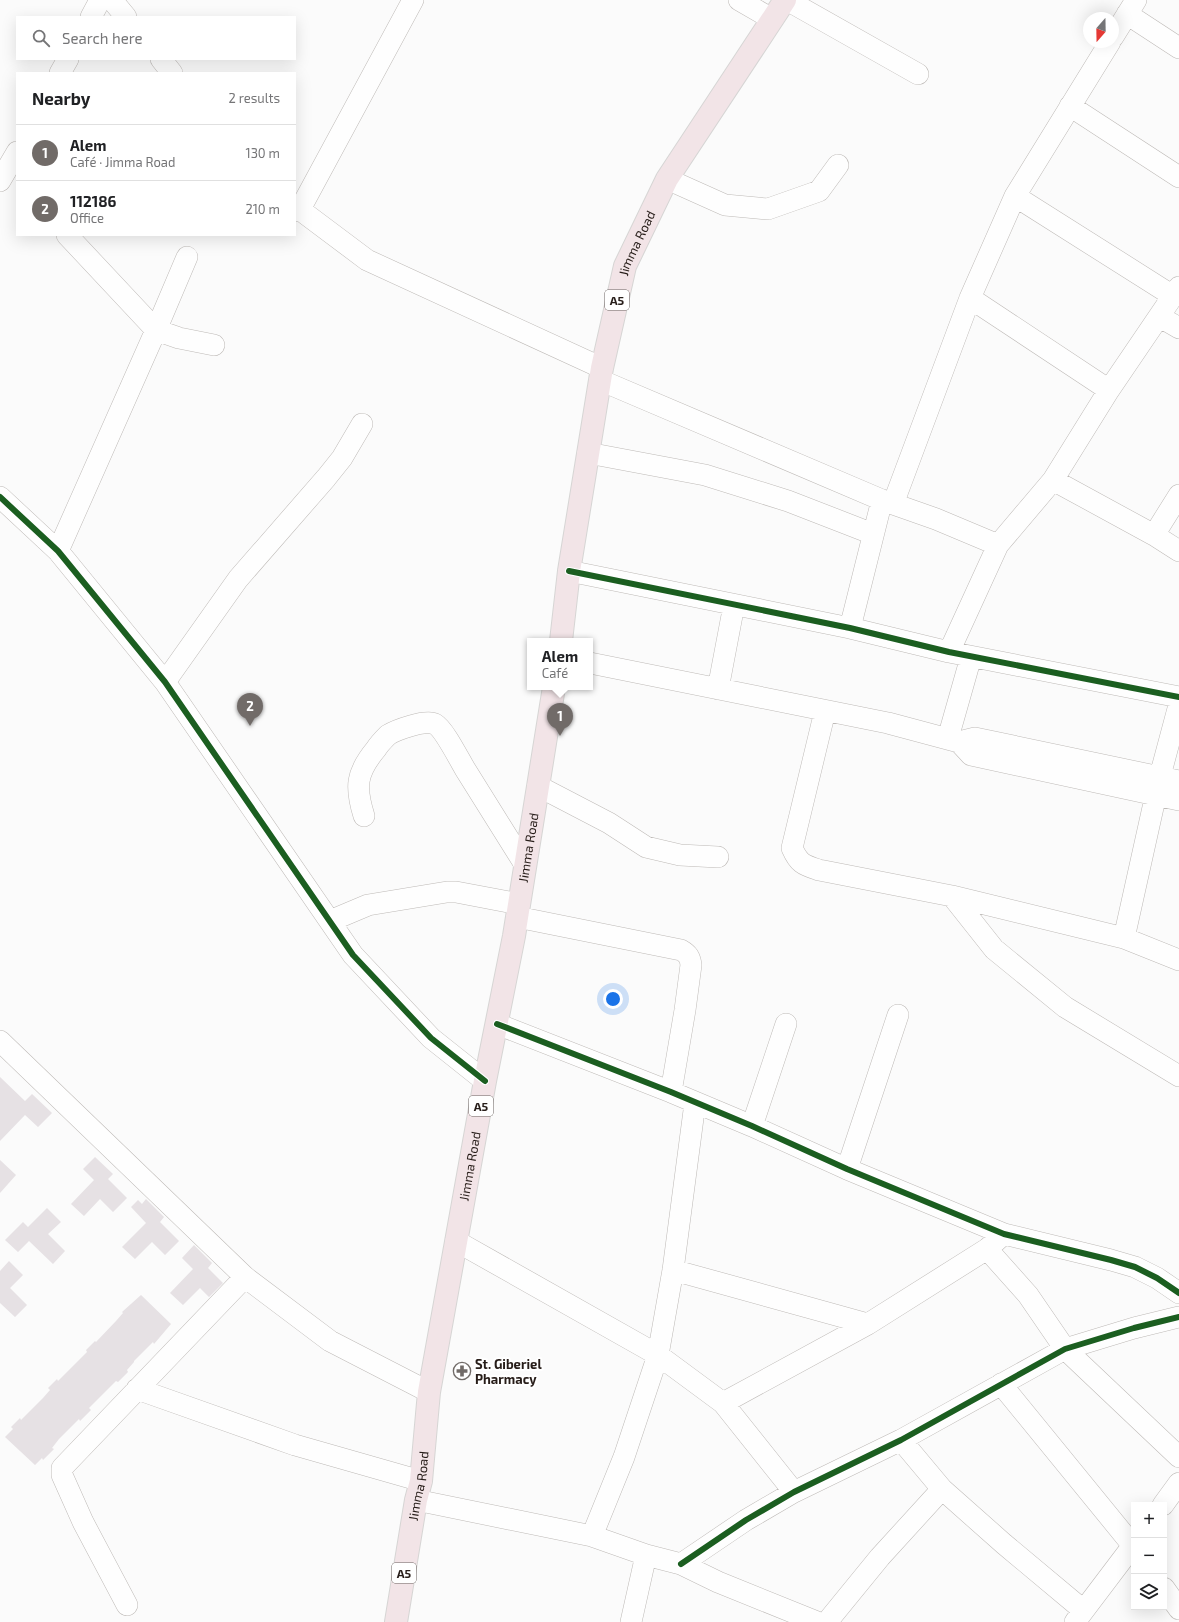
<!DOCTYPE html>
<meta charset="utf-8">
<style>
:root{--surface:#fff;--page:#f6f6f6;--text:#202124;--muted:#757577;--line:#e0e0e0;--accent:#716b68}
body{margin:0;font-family:"Exo 2",sans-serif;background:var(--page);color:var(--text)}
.controls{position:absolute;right:12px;bottom:12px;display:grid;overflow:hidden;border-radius:0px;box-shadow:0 4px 16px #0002}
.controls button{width:36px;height:36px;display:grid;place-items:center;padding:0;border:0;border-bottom:1px solid var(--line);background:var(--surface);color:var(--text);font:20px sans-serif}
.compass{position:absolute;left:1083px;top:12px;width:36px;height:36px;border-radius:50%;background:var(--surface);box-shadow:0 4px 16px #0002;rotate:200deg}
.you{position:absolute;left:613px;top:999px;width:14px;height:14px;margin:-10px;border:3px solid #fff;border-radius:50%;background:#1a73e8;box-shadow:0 0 0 6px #1a73e833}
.badge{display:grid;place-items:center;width:26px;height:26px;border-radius:50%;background:var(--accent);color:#fff;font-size:13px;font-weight:700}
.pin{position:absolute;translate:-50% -33px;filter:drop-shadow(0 1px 2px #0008)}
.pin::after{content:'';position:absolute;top:21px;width:14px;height:12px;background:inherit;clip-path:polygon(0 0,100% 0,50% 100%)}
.popup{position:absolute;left:527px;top:638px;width:66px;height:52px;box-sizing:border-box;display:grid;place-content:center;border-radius:0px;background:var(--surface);filter:drop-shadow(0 1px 3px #0005);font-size:13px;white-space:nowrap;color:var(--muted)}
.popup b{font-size:15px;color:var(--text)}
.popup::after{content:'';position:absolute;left:50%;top:100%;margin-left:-8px;border:8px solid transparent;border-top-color:var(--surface)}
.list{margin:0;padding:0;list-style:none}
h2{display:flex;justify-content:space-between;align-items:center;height:52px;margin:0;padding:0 16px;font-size:17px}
h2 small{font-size:13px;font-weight:400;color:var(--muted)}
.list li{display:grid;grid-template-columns:26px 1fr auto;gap:12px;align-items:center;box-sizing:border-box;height:56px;padding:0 16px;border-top:1px solid var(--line)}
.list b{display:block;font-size:15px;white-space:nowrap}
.list p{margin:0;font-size:13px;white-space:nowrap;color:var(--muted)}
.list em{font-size:13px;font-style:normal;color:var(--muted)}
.icon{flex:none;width:22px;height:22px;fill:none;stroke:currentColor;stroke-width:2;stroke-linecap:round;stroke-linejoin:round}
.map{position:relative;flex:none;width:1179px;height:1622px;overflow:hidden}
.search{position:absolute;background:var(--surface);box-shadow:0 4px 16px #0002;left:16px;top:16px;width:280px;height:44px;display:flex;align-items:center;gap:10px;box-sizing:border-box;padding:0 14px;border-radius:0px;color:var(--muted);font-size:15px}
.panel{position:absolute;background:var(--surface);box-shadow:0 4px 16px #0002;left:16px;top:72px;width:280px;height:164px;border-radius:0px}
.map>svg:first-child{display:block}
</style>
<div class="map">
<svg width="1179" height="1622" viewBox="0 0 1179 1622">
<rect width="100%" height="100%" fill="#fbfbfb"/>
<!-- building -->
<path fill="#e6e1e4" d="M0,1077L25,1101L32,1094L52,1113L38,1127L25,1115L0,1141Z
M95,1157L113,1174L108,1179L127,1198L113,1212L100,1199L84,1216L71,1204L94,1180L83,1169Z
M0,1160L16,1175L0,1193Z
M146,1199L164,1217L160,1222L179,1241L165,1255L152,1242L135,1259L122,1247L146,1223L131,1207L138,1200L142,1204Z
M47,1208L61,1222L48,1234L65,1251L53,1264L29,1241L18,1252L5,1240L23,1222L28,1227Z
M194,1245L212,1263L208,1268L223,1283L209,1297L200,1288L183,1305L170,1293L193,1269L182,1258Z
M9,1261L23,1275L10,1288L27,1305L15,1317L0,1303V1271Z
M141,1295L171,1324L154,1344L153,1342L134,1361V1362L127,1370L128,1372L118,1382L116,1381L89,1408L91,1410L80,1421L79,1419L59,1439L52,1448L54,1449L43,1460L42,1458L35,1465L5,1437L13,1429L11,1427L20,1418L21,1420L43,1398L50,1390L48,1388L57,1379L58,1381L87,1352L86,1350L95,1341L96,1342L116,1321L123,1313L122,1312Z"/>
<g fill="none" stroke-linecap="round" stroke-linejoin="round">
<defs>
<path id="minor" d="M112,0L126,17
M739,0L772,19
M787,0L918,74
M1127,14L1179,48
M91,17L100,0
M1113,37L1136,0
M161,59L172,73
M60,73L68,59
M1070,106L1179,177
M667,179L725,205L768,209L819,191L838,165
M0,181L17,152
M1015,196L1173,296
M295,206L367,260L602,368
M299,211L413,0
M67,235L156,330L179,338L214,345
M970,298L1109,390
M1160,317L1179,328
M600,380L882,500L936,519L998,545
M588,453L705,475L788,501L873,534
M1053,480L1154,535L1179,551
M0,497L58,551L165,682L353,955L431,1038L485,1081
M893,504L970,298L1015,196L1110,42
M1154,535L1179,495
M58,551L156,330L187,257
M569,571L850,628L949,652L1179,697
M850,628L882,500
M949,652L998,545L1053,480L1109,390L1179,287
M590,663L888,723L959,742
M165,682L238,579L326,478L342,458L362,424
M718,689L734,605
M825,711L792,848C799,864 804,865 819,870L952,896L1124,938L1179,960
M948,738L971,657
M1179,781L975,738L959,742L971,755L1179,800
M538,786L609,823L646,847L680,855L718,857
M364,816C355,787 356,773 376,749C379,744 384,739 388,735C396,730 426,719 435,724C444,729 459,759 465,769C485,801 505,833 525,865
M952,896L994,949L1065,1007L1179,1076
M517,917L681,950C688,954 690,957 691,965L685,1010L671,1092
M330,921L368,905L447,892H456L519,904
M1124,938L1160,776L1179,705
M497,1024L671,1092L752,1126L847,1169L1004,1234L1111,1260L1135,1267L1157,1278L1179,1293
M0,1041L245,1277L330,1341L429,1392
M752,1126L786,1024
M847,1169L898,1015
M456,1241L658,1355L723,1403L794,1492
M987,1249L1028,1295L1065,1349L1179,1457
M673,1270L868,1324
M1001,1384L1134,1547
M137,1389L295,1445L421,1481
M723,1403L868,1324L987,1249L1004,1234
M901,1440L942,1489L1004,1544L1083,1610
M416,1500L592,1536L646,1555L681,1564L718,1582L817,1622
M1163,1505L1179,1483
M592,1536L624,1457L658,1355L673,1270L695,1103
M681,1564L746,1520L794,1492L901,1440L1065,1349L1134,1328L1179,1317
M1164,1588L1179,1609
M127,1605L83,1522L62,1475V1468L245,1277
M631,1622L646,1555
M827,1622L880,1557L942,1489
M1075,1622L1134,1544"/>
<g id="highway">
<path id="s1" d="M561,641L569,571L602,368L625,266L667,179L785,0"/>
<path id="s2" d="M396,1622L416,1500L421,1481L429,1392L485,1081L514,936L554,687"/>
</g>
</defs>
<!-- minor casing -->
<use href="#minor" stroke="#bebab7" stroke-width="22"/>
<!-- highway casing -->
<use href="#highway" stroke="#d6d5d4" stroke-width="24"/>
<!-- minor -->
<use href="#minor" stroke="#fefefe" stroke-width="21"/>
<!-- highway -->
<use href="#highway" stroke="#f2e4e7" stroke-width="22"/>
<defs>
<path id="cycleway" d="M0,497L58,551L165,682L353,955L431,1038L485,1081
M569,571L850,628L949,652L1179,697
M497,1024L671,1092L752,1126L847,1169L1004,1234L1111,1260L1135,1267L1157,1278L1179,1293
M681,1564L746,1520L794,1492L901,1440L1065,1349L1134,1328L1179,1317"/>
</defs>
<!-- cycleway casing -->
<use href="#cycleway" stroke="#fff" stroke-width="8"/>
<!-- cycleway -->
<use href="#cycleway" stroke="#1b5e20" stroke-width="6"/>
</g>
<!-- icons -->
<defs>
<symbol id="pharmacy-ring" viewBox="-11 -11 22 22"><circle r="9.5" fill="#fff" stroke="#716b68" stroke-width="1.5"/><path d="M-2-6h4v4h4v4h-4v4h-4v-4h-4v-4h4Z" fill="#716b68"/></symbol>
</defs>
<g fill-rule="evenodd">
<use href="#pharmacy-ring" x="452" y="1361" width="20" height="20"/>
</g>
<g text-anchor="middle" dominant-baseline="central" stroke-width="4" stroke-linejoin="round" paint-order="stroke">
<!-- shield labels -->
<g fill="#fff" stroke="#68615e" stroke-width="1">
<rect x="605" y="290" width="24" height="20" rx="3"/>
<rect x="469" y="1096" width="24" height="20" rx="3"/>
<rect x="392" y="1563" width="24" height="20" rx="3"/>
</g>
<g font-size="12" font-weight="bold" fill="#271d19">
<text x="617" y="300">A5</text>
<text x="481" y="1106">A5</text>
<text x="404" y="1573">A5</text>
</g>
<!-- street labels -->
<g font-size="13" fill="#271d19" stroke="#fff">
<text stroke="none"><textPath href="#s1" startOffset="406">Jimma Road</textPath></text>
<text stroke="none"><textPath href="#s2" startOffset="786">Jimma Road</textPath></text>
<text stroke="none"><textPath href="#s2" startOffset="462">Jimma Road</textPath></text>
<text stroke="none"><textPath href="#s2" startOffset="138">Jimma Road</textPath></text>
</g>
<!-- poi labels -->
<g font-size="13" font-weight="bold" fill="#271d19" stroke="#fff" text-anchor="start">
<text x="475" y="1364">St. Giberiel<tspan x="475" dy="15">Pharmacy</tspan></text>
</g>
</g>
</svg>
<div class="controls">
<button>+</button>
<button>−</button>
<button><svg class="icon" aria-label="layers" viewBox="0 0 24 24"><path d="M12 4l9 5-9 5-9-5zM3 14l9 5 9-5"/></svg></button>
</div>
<svg class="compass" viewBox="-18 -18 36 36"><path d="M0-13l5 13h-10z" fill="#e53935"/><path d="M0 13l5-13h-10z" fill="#757577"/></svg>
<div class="you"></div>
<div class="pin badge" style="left:560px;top:736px">1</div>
<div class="popup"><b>Alem</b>Café</div>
<div class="pin badge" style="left:250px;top:726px">2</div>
<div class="search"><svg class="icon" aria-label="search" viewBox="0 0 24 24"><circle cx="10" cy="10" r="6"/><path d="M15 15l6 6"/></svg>Search here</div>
<section class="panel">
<h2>Nearby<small>2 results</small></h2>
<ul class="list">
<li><span class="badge">1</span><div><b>Alem</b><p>Café · Jimma Road</p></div><em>130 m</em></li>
<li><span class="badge">2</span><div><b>112186</b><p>Office</p></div><em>210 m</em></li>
</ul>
</section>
</div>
